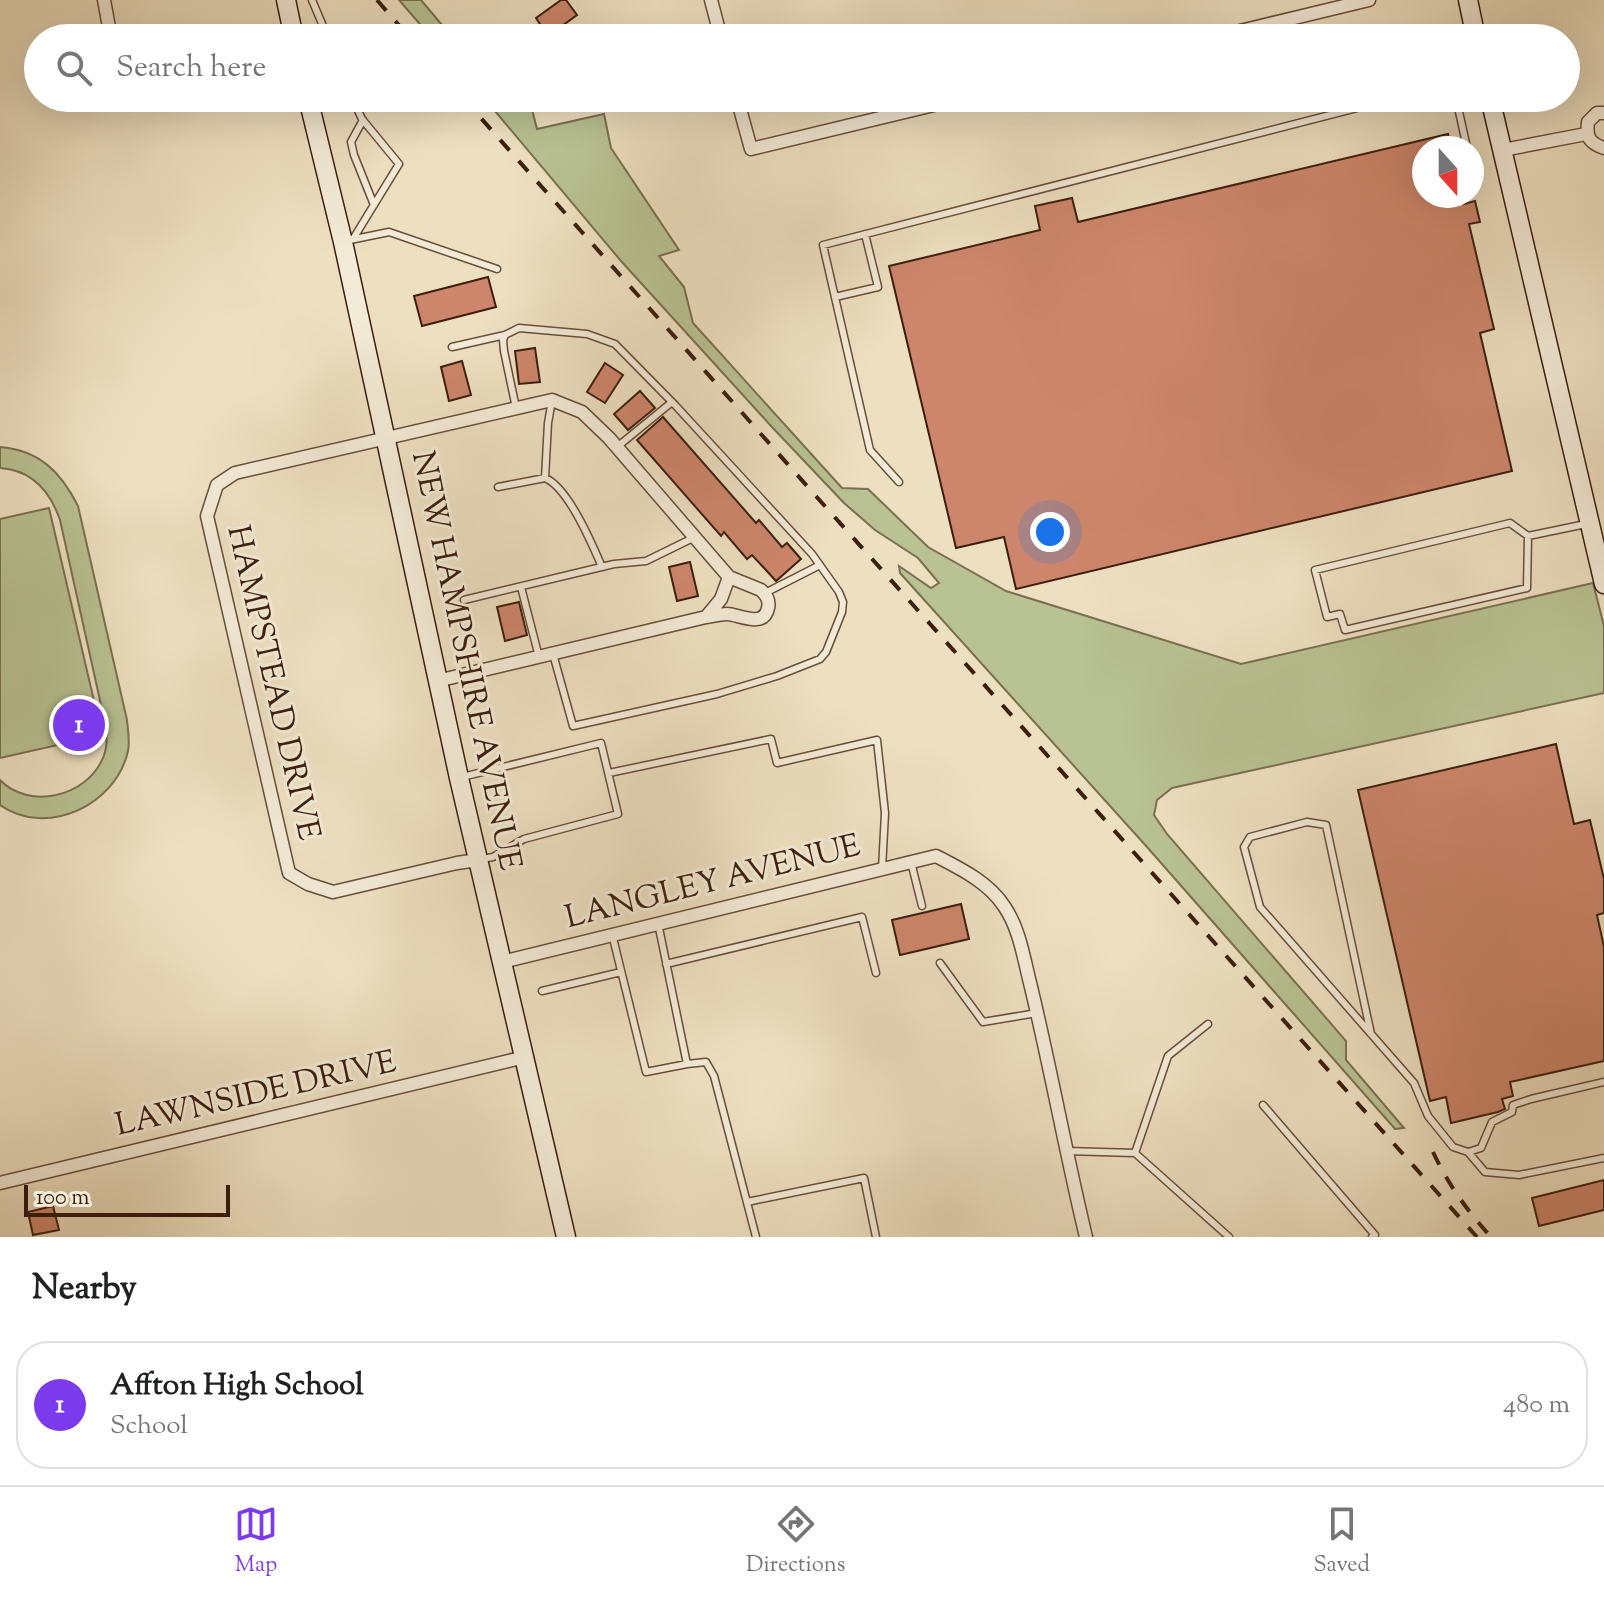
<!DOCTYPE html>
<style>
:root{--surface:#fff;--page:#f6f6f6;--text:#202124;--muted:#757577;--line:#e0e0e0;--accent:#7c3aed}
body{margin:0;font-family:"Sorts Mill Goudy",serif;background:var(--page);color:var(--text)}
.compass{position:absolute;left:1412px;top:136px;width:72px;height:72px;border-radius:50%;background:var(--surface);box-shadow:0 8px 32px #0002;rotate:159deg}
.scale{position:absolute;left:24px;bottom:20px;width:206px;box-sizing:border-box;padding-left:8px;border:4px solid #3c1e0b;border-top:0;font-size:22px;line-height:28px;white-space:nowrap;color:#3c1e0b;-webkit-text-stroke:6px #f3ebd7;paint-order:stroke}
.you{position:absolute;left:1050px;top:532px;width:28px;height:28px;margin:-20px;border:6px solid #fff;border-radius:50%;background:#1a73e8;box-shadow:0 0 0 12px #1a73e833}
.badge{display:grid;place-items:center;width:52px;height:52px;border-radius:50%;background:var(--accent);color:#fff;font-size:26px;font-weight:700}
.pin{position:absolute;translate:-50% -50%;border:4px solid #fff;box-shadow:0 2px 8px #0006}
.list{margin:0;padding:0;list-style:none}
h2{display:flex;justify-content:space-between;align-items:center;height:104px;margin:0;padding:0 32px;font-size:34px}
h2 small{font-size:26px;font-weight:400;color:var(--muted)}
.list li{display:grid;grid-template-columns:52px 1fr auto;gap:24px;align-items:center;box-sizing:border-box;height:128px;margin:0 16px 16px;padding:0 16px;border:2px solid var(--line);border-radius:32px}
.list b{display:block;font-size:30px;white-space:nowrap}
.list p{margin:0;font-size:26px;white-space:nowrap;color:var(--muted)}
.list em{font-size:26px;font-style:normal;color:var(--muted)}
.icon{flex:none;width:44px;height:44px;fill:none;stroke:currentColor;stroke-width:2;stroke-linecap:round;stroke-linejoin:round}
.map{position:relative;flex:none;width:1604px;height:1237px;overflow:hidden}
.search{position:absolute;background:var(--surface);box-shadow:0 8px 32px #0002;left:24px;right:24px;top:24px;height:88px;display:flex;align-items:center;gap:20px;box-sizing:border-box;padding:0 28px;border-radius:44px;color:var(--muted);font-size:30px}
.sheet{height:248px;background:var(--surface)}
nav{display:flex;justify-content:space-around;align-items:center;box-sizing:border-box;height:112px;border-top:2px solid var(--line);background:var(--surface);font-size:22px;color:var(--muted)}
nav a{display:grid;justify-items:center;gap:4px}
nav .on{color:var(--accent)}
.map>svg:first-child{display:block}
</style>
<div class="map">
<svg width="1604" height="1237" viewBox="0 0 1604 1237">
<rect width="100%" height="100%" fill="#ede0c1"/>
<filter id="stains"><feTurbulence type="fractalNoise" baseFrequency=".0025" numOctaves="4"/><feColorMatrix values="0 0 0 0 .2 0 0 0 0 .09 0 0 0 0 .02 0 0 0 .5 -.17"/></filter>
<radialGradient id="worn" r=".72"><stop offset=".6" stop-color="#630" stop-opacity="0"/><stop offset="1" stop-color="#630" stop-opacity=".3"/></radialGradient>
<!-- green -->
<path fill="#b8c293" stroke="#7a704f" stroke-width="2" d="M399,0H421L453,38H432Z
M484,98H529L537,129L604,114L611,148L679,250L659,256L684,287L693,323L842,488L868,489L928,547L1006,591L1241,664L1593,583L1604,626V693L1172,788L1157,800L1154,815L1167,834L1346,1041V1060L1404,1128L1395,1129L1147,847L900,573L899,566L931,588L939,583L918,558L875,530L844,503L771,426L621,261Z
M0,447C39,450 61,472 78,506L127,720C128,730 130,741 128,751C116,805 47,838 0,805V780C29,810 85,797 102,760C108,748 107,736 105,723L60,520C50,491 32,470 0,468Z
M49,508L102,735L0,758V519Z"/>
<!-- building -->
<path fill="#cd866b" stroke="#3c1e0b" stroke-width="2" d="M561,0H566L577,15L548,36L536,18Z
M1448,134L1451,148H1424V196H1463L1464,204L1475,201L1480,222L1469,224L1494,329L1480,333L1512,471L1016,589L1004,537L956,548L889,266L1040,230L1035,206L1072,198L1078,222Z
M488,277L496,307L422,326L414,296Z
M535,348L540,382L519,384L515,351Z
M462,361L471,395L449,401L441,367Z
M605,363L623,375L605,403L587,392Z
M640,391L655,408L628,430L614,414Z
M663,417L756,523L759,520L782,547L787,543L801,559L776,581L752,555L747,559L724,532L721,536L637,440Z
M690,562L698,596L677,601L669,567Z
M519,602L527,635L505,641L497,607Z
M1556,744L1574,824L1590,820L1604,879V913L1597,915L1604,947V1061L1510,1082L1513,1096L1502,1099L1505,1109L1498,1112L1451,1123L1446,1097L1430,1101L1358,790Z
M961,904L969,939L900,955L892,920Z
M1604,1180V1210L1539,1226L1532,1198Z
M53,1206L59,1230L33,1235L28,1212Z"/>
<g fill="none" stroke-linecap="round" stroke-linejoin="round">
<defs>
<path id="lane" d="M312,0L328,38
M352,98L362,119L399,164L353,239
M1456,98L1467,148
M363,120L351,142L354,155L374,205
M1472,170L1474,180
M350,240L389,232L497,269
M835,297L878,287L865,234
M452,347L505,335
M516,408L504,351L503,340L505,335L519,328L587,334L615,344L675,405L812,554L839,592L843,602L842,612L826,652L820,659L777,676L717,694L573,726L553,654
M617,447L672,402
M545,478L548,423L552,400
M899,482L870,450L823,245L1396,98
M498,487L545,478C568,487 592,544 602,567
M1528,536L1527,588L1345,630L1340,614L1327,617L1315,570L1510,523L1528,536L1586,524
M521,587L539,657
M765,593L820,565
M464,600L614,564L646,561L695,537
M609,773L771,739L777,763L877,740L885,813L882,869
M462,777L601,743L618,814L524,839L493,857L482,859
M911,862L922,906
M612,934L646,1072L687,1064L658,923
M940,963L983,1022L1037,1013
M666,964L862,917L876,973
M542,991L621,972
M1371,1034L1326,825L1307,822L1250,837L1244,847L1260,907L1414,1083L1428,1116L1453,1147L1468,1152
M687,1064L706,1062L714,1076L756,1237
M1604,1082L1531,1099L1513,1105L1512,1112L1492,1122L1481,1148L1468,1152L1485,1172L1519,1175L1604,1158
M1263,1105L1375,1235L1372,1237
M1066,1151L1135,1153L1229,1237
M1135,1153L1168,1056L1208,1024
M747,1202L864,1178L876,1237"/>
<path id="street" d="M104,0L111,38
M711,0L721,38
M1211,38L1369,0
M737,98L751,149L963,98
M1604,113H1597L1588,122C1586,137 1589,143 1604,148
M1503,150L1586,134
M437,681L706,617L721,599L729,577
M478,860L457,863L333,892L308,884L289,873L207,516L217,485L235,473L552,400L582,412L609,438L729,577L761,590C766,595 770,600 768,608C764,629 738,614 727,614C720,614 713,616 706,617
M502,962L936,856C961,869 988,882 1004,906C1020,929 1024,960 1031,987C1051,1070 1066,1154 1086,1237
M0,1183L525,1057"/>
<path id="secondary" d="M286,0L294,38
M1468,0L1476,38
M308,98L343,242L459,778L566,1237
M1490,98L1604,584"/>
</defs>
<!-- lane casing -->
<use href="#lane" stroke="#684e38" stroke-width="9"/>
<!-- street casing -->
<use href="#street" stroke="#684e38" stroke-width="15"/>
<!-- secondary casing -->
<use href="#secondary" stroke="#3c1e0b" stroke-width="21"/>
<!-- lane -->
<use href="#lane" stroke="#f3ebd7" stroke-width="6"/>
<!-- street -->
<use href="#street" stroke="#f3ebd7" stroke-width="12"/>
<!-- secondary -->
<use href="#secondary" stroke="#f3ebd7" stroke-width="18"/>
<!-- rail -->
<path stroke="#3c1e0b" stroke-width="4" stroke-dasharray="14 14" stroke-linecap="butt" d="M377,0L410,38
M463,98L823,504L1477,1237
M1433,1152C1449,1186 1466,1209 1491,1237"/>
</g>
<g text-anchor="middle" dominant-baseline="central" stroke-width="6" stroke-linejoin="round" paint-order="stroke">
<!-- street labels -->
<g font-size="32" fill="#3c1e0b" stroke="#f3ebd7">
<text transform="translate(465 661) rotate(78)">NEW HAMPSHIRE AVENUE</text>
<text transform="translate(272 683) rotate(77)">HAMPSTEAD DRIVE</text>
<text transform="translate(713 883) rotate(-14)">LANGLEY AVENUE</text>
<text transform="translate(256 1095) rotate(-13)">LAWNSIDE DRIVE</text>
</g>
</g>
<rect width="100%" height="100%" filter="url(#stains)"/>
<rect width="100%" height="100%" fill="url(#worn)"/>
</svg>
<svg class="compass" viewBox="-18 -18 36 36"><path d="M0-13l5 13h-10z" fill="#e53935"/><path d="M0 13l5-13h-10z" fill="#757577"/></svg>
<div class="scale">100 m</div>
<div class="you"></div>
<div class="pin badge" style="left:79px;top:725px">1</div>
<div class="search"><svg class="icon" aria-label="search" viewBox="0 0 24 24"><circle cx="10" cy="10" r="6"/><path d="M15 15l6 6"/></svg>Search here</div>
</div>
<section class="sheet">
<h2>Nearby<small></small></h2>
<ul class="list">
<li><span class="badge">1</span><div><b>Affton High School</b><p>School</p></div><em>480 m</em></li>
</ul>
</section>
<nav>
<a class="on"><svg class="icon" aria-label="map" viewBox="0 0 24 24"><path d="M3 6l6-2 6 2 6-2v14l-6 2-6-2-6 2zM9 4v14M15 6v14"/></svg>Map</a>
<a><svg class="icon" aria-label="directions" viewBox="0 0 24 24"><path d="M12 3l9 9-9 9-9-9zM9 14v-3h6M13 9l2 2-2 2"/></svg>Directions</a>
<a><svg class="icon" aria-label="saved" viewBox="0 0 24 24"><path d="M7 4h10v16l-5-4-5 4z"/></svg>Saved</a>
</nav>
